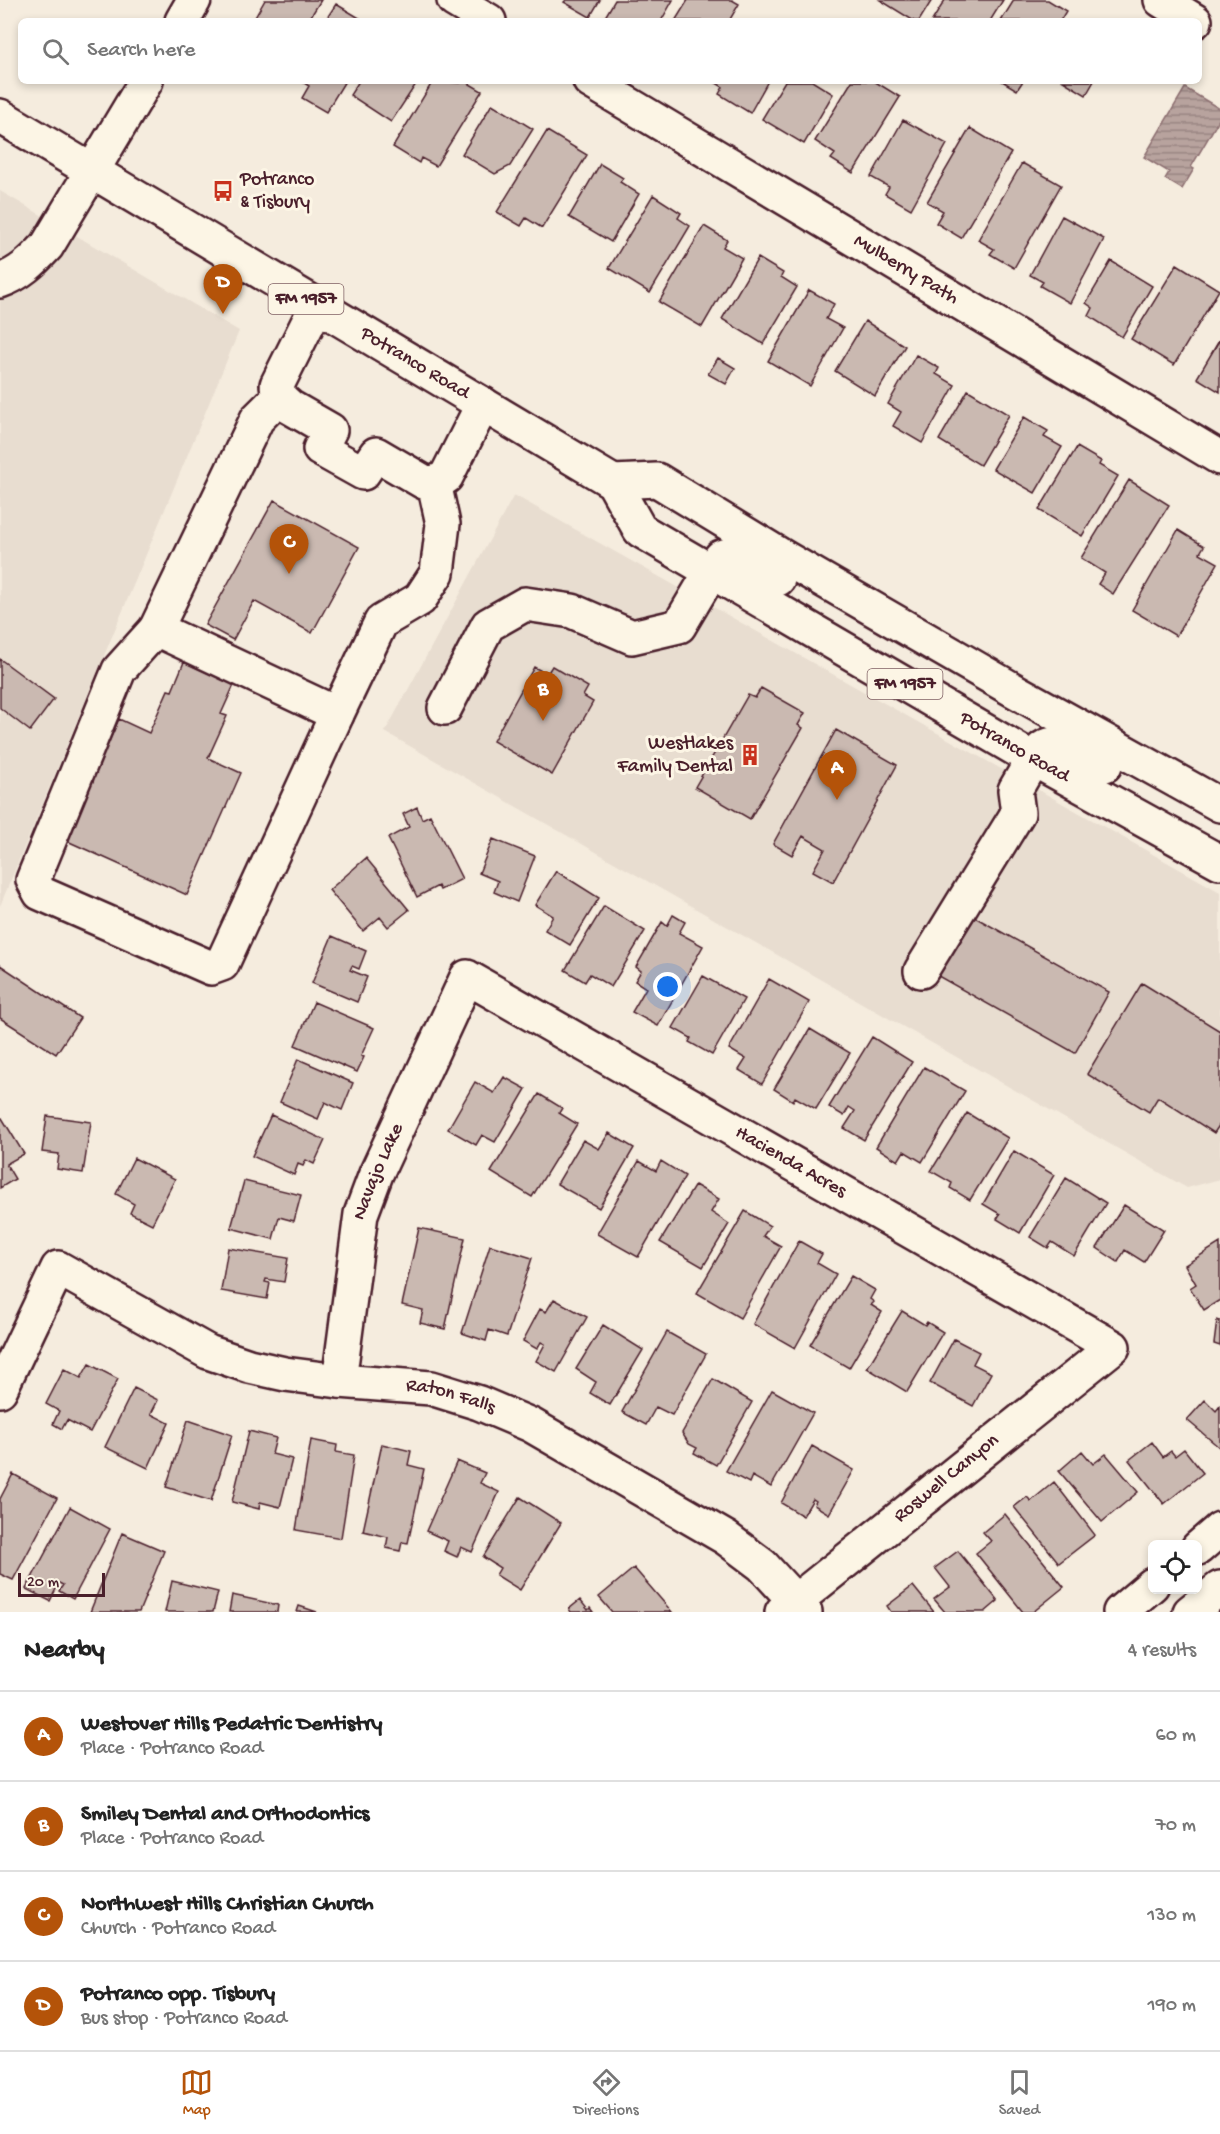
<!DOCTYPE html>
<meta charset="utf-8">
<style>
:root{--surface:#fff;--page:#f2f2f2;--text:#222;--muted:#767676;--line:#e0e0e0;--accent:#b45309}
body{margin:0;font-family:"Gochi Hand",sans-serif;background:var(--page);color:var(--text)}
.controls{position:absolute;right:18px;bottom:18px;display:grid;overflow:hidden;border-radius:9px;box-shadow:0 3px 9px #0003}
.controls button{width:54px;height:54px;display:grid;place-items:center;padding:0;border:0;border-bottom:2px solid var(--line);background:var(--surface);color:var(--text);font:30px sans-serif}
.scale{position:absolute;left:18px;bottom:15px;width:87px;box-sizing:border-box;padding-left:6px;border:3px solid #4a1f2b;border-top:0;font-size:16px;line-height:21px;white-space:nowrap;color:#4a1f2b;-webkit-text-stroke:4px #fcf5e5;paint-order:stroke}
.you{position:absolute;left:668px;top:987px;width:21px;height:21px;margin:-15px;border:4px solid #fff;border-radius:50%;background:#1a73e8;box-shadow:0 0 0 9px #1a73e833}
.badge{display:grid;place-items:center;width:39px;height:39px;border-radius:50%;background:var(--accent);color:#fff;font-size:20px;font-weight:700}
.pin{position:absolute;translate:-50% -50px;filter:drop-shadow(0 2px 3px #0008)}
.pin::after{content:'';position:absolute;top:32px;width:21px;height:18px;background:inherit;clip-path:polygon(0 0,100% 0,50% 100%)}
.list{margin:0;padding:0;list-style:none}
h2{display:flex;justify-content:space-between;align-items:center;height:78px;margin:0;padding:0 24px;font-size:26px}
h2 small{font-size:20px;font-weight:400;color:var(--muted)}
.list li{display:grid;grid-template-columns:39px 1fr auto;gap:18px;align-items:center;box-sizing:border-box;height:90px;padding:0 24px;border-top:2px solid var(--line)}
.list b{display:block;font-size:22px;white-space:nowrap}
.list p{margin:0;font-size:20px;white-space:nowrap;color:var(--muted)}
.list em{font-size:20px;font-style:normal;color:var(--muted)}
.icon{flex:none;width:33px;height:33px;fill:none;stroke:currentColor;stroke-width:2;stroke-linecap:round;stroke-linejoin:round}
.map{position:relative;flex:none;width:1220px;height:1612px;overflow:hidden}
.search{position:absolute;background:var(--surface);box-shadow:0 3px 9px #0003;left:18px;right:18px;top:18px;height:66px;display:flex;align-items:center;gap:15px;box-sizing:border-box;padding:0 21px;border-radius:9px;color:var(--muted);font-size:22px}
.sheet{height:438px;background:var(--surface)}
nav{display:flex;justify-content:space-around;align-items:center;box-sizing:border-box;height:84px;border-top:2px solid var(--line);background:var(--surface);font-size:16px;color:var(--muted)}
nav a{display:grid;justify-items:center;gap:3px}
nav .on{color:var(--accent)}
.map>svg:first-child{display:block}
</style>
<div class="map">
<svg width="1220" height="1612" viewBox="0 0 1220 1612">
<defs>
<pattern id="water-rules" width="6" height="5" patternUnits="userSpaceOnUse" patternTransform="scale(1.5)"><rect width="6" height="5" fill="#b8a39e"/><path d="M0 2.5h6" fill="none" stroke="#988481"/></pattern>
</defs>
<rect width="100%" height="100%" fill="#f5ecde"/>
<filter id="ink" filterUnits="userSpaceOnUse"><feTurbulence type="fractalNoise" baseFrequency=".0167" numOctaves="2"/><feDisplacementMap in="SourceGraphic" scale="12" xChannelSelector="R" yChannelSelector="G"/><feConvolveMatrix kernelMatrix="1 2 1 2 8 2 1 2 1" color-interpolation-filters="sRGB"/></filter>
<g filter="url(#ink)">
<!-- built -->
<path fill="#e8ddd0" d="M0,191L239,331L0,906Z
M514,495L1220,892V1179L1187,1188L385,732Z"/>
<!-- water -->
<path fill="url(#water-rules)" stroke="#8c6e70" stroke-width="1.5" d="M1185,88L1220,109V118L1191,167L1194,169L1182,189L1165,179L1169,172L1144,157Z"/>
<!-- building -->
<path fill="#cab9b1" stroke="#4a1f2b" stroke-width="1.5" d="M265,0H321L308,21H253Z
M566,0H600L590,17L564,2Z
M615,0H673L661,21H613L605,17Z
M688,0H732L739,4L729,21H675Z
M880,0H932L919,21H914Z
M945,0H1003L990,21H932Z
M1014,0H1048L1066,11L1060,21H1001Z
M336,4L361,19L359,21H325Z
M301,81H345L326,112L302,98L309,86Z
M359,81H418L391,122L350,95Z
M433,81L460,83L465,81L482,91L436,166L421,158L419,163L393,147Z
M713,81H768L750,113L719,94L723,87Z
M785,81H812L833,94L804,144L762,119Z
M852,81H874L900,97L853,173L831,159L835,154L815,141Z
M1002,81H1023L1017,90Z
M1063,81H1094L1086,95Z
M492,104L533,129L510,166L495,174L462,154Z
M903,120L947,144L911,209L885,194L889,187L871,177Z
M970,128L1011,153L961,238L936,223L943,211L927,202Z
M547,131L587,155L542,228L526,218L521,226L497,212Z
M1022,163L1061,185L1014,268L990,254L994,249L978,240Z
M600,164L623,178L620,182L639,194L611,242L569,217Z
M653,195L681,213L678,218L690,226L650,293L609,268Z
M1062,216L1104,239L1070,303L1040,286L1043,282L1030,275Z
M704,226L727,240L723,247L742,258L702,327L659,302Z
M758,258L783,273L781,277L797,287L763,344L722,319Z
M1111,261L1152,286L1122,337L1089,316L1093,308L1086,303Z
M1177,264L1219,290L1174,365L1131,339Z
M809,290L834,304L826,319L843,328L810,386L768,361Z
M865,321L905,346L875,396L835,371Z
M1220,339V392L1197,378Z
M916,355L939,368L936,374L955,385L922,443L893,426L901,412L888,404Z
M718,358L735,368L726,384L708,374Z
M968,390L1009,415L980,465L939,440Z
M1024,417L1048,431L1044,437L1062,447L1035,493L993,469Z
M1077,447L1101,461L1099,465L1118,476L1082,536L1039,510Z
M1129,480L1169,505L1113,594L1098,584L1105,573L1081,558Z
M274,500L359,547L312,633L254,601L233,640L205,625Z
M1178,530L1204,546L1200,553L1218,563L1176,636L1132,610Z
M0,659L54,699L30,731L0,708Z
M184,662L234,685L221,714L227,716L208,758L241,773L187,895L65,840L119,719L149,733L168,690L172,691Z
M552,666L588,687L583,696L593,702L552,775L493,741L534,667L547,674Z
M761,688L805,713L798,725L803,728L750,819L695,787L748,695L755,698Z
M836,730L897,765L833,882L813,871L825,849L803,836L792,855L773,844Z
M417,807L422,819L430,815L462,879L440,890L438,886L417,897L388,838L409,827L403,814Z
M493,839L535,856L517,902L494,892L498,881L479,873Z
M366,858L409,910L388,927L380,917L363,931L329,890Z
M556,871L599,898L570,945L545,930L553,916L535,905Z
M604,906L645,931L611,987L590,974L585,982L565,970Z
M673,915L685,922L679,933L703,946L658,1026L632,1012L646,988L635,981L641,971L636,967L662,922L667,926Z
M971,915L1109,992L1075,1053L938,976Z
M332,936L366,951L359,969L352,966L350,970L367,977L357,1002L312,983Z
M0,965L80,1018L56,1054L0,1018Z
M703,976L744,999L712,1055L689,1042L691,1038L673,1028Z
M769,979L809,1002L762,1084L739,1070L746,1059L729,1049Z
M1142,983L1220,1031V1124L1214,1133L1158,1097L1149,1112L1087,1074Z
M314,1002L374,1028L361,1056L364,1057L357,1072L295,1045Z
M810,1029L850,1053L816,1109L795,1097L793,1101L774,1089Z
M872,1037L912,1062L864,1140L844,1128L855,1111L849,1107L844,1116L829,1107Z
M298,1059L353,1083L342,1110L325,1102L318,1119L280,1102Z
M924,1067L965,1091L922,1162L904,1151L898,1161L876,1147Z
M504,1077L526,1089L495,1142L482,1135L476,1145L448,1129L475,1082L494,1093Z
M539,1094L562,1108L559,1113L577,1124L532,1197L491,1172Z
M967,1113L1008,1138L970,1200L950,1188L952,1183L931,1171Z
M271,1115L325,1140L314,1164L306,1160L303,1166L298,1164L294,1175L252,1156Z
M47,1116L91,1122L83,1173L57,1169L59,1154L42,1152Z
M2,1118L24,1154L6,1164L15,1179L0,1188V1119Z
M609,1133L634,1148L599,1208L557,1184L583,1140L599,1149Z
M1014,1151L1054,1175L1020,1233L997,1219L1000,1214L983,1204Z
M134,1158L175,1179L152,1224L130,1213L134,1204L116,1194Z
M639,1161L656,1171L661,1161L685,1176L638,1257L597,1234Z
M1066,1178L1106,1203L1074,1256L1052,1242L1048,1248L1030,1237Z
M244,1181L301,1195L294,1221L279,1217L273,1239L231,1228Z
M695,1185L719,1199L711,1212L729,1224L703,1267L660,1242Z
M1124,1205L1164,1230L1144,1262L1125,1250L1118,1262L1097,1248Z
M745,1211L770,1226L763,1236L781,1246L740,1318L697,1293Z
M419,1228L465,1238L445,1329L420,1323L423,1310L402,1305Z
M799,1241L822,1254L817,1263L836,1274L795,1348L753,1324Z
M1220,1243V1300L1204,1310L1190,1288L1196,1284L1185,1265Z
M490,1245L532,1258L507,1336L489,1330L486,1341L462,1333Z
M228,1248L288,1258L284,1282L266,1279L265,1282L270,1283L267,1299L221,1291Z
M851,1276L875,1290L870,1299L874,1302L871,1305L882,1312L849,1368L810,1345Z
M554,1299L587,1317L556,1372L536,1361L545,1344L541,1342L537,1349L523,1341L540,1309L546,1312Z
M902,1311L925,1325L927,1322L943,1332L907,1392L867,1368Z
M1217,1320L1220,1321V1346L1214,1344Z
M603,1325L643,1350L610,1405L590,1393L596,1382L576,1369Z
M667,1332L706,1354L672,1415L656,1407L646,1425L622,1412Z
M954,1339L979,1352L973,1364L991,1373L973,1406L930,1383Z
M89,1364L118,1379L90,1432L67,1420L62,1429L53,1424L59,1411L46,1404L64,1369L81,1378Z
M713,1379L752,1402L716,1465L694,1453L697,1448L689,1444L682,1433Z
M134,1388L158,1400L151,1414L169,1423L148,1468L105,1447Z
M772,1390L813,1413L771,1487L752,1476L749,1483L726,1471Z
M1205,1400L1216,1411L1220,1406V1448L1187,1420Z
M188,1420L232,1435L211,1501L166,1487Z
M249,1431L276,1438L272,1454L292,1459L280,1507L260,1502L259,1509L232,1502Z
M311,1440L337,1445L336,1452L354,1455L341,1538L296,1530Z
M1152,1442L1163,1457L1171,1451L1175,1456L1184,1449L1203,1473L1164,1504L1129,1460Z
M382,1444L411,1451L408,1465L424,1469L408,1543L402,1542L400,1551L386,1548L388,1537L363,1531Z
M812,1446L854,1470L829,1514L814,1505L816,1501L813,1499L803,1516L781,1503Z
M1082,1451L1093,1464L1106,1454L1138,1492L1102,1522L1059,1471Z
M457,1461L485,1473L480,1483L499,1492L472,1552L461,1547L457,1557L444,1551L448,1541L426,1531Z
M13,1474L57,1498L13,1580L0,1574V1499Z
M1054,1482L1095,1535L1059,1563L1014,1507L1027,1497L1031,1501Z
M520,1497L561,1523L520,1590L496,1575L500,1568L483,1557Z
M70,1507L110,1529L73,1599L59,1591L63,1585L59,1583L50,1601L26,1589Z
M1005,1514L1064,1587L1033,1612H1023L976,1553L991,1541L983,1532Z
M122,1533L164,1551L139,1612H90Z
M958,1551L998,1601L985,1612H945L934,1599L950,1587L935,1568Z
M634,1568L672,1612H612L599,1597Z
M172,1581L218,1592L213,1612H165Z
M913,1586L934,1612H891L887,1606Z
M232,1595L278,1605L277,1612H229Z
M580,1600L588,1610L590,1608L593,1612H571L569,1609Z
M299,1606L317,1612H297Z"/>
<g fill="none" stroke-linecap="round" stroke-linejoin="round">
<defs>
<g id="minor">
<path d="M454,0L489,21"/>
<path d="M1161,0L1195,21"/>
<path d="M182,21L194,0"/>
<path id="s1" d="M590,81L1220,458"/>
<path d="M0,281C20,274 33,261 47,246L146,81"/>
<path d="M317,305L277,385L279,397L290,407L330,430L320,449L363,473L376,454L424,482L434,483L446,477L483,404"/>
<path d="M279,397L257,419L156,629L337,714L381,622L420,599L437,573L443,524L434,483"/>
<path d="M156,629L119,670L33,880L40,893L211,968L222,964L337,714"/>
<path d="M445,708L488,625L525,604L572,611L632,637L679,626L711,572"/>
<path d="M921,971L1018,813L1015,790L1033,759"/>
<path id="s2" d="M339,1381L361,1214L376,1174L467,977L1113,1347L782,1612"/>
<path id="s3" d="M0,1390L58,1268L208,1352L249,1366L285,1374L339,1381L431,1388L479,1403L531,1425L726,1538L762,1565L805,1612"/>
</g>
<g id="major">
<path id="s4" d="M0,116L613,482L640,530L1033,759L1220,862"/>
<path d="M613,482L657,480L785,558L1017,692L1220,805"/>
<path d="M711,572L721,557L731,554L778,579"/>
<path d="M1033,759C1036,755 1040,751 1043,748C1063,735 1088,756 1105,765"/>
<path d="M1198,1548L1220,1529"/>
<path d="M1120,1612L1152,1585"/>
<path d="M1190,1612L1220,1588"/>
</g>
</defs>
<!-- minor casing -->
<use href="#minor" stroke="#4a1f2b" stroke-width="38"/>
<!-- major casing -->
<use href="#major" stroke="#4a1f2b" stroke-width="38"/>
<!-- minor -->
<use href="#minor" stroke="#fcf5e5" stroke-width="33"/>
<!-- major -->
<use href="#major" stroke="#fcf5e5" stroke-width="33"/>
</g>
</g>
<!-- icons -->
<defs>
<symbol id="bus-bare" viewBox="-9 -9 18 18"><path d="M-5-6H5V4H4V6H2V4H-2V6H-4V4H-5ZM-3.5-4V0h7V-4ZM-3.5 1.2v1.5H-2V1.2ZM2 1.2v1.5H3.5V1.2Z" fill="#c8321e" stroke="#fcf5e5" stroke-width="2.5" paint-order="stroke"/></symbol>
<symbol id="building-bare" viewBox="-9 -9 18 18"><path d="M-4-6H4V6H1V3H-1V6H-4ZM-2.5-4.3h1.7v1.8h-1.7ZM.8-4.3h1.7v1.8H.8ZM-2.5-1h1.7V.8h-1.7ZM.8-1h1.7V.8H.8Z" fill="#c8321e" stroke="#fcf5e5" stroke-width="2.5" paint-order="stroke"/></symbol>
</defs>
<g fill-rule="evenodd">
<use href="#bus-bare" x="208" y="176" width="30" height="30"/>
<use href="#building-bare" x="735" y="740" width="30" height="30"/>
</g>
<g text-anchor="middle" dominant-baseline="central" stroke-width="6" stroke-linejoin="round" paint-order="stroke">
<!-- shield labels -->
<g fill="#fcf5e5" stroke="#7f5f63" stroke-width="1.5">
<rect x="268.5" y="284" width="75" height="30" rx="4.5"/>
<rect x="867.5" y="669" width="75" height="30" rx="4.5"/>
</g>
<g font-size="18" font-weight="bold" fill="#4a1f2b">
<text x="306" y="299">FM 1957</text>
<text x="905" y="684">FM 1957</text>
</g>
<!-- poi labels -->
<g font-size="20" fill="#4a1f2b" stroke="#fcf5e5" text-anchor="start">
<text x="240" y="180">Potranco<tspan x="240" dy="23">&amp; Tisbury</tspan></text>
<text x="733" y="744" text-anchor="end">Westlakes<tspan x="733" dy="23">Family Dental</tspan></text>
</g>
<!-- street labels -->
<g font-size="20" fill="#4a1f2b" stroke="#fcf5e5">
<text stroke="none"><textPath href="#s1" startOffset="368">Mulberry Path</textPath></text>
<text stroke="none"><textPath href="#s4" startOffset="483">Potranco Road</textPath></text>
<text stroke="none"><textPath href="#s4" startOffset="1202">Potranco Road</textPath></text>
<text stroke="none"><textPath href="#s2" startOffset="801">Hacienda Acres</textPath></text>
<text stroke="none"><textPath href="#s2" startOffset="214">Navajo Lake</textPath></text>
<text stroke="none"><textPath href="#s3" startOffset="555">Raton Falls</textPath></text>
<text transform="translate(947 1479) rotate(-39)">Roswell Canyon</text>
</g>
</g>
</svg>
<div class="controls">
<button><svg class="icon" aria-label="locate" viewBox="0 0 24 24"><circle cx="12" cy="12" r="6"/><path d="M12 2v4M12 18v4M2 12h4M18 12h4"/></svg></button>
</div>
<div class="scale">20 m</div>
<div class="you"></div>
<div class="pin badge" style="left:837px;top:800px">A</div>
<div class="pin badge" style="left:543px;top:721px">B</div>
<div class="pin badge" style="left:289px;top:574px">C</div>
<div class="pin badge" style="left:223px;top:314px">D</div>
<div class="search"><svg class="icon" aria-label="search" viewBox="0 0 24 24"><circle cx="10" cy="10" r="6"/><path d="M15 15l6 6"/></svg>Search here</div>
</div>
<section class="sheet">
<h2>Nearby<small>4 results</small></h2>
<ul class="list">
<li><span class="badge">A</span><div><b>Westover Hills Pedatric Dentistry</b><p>Place · Potranco Road</p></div><em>60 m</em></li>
<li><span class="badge">B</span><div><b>Smiley Dental and Orthodontics</b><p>Place · Potranco Road</p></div><em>70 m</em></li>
<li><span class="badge">C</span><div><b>Northwest Hills Christian Church</b><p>Church · Potranco Road</p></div><em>130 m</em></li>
<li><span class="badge">D</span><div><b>Potranco opp. Tisbury</b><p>Bus stop · Potranco Road</p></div><em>190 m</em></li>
</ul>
</section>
<nav>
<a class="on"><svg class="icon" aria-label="map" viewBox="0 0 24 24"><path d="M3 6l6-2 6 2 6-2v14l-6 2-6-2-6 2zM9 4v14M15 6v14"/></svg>Map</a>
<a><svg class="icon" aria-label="directions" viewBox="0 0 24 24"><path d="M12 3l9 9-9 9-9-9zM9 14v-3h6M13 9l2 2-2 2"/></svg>Directions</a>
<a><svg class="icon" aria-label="saved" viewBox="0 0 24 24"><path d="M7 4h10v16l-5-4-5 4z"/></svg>Saved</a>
</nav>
